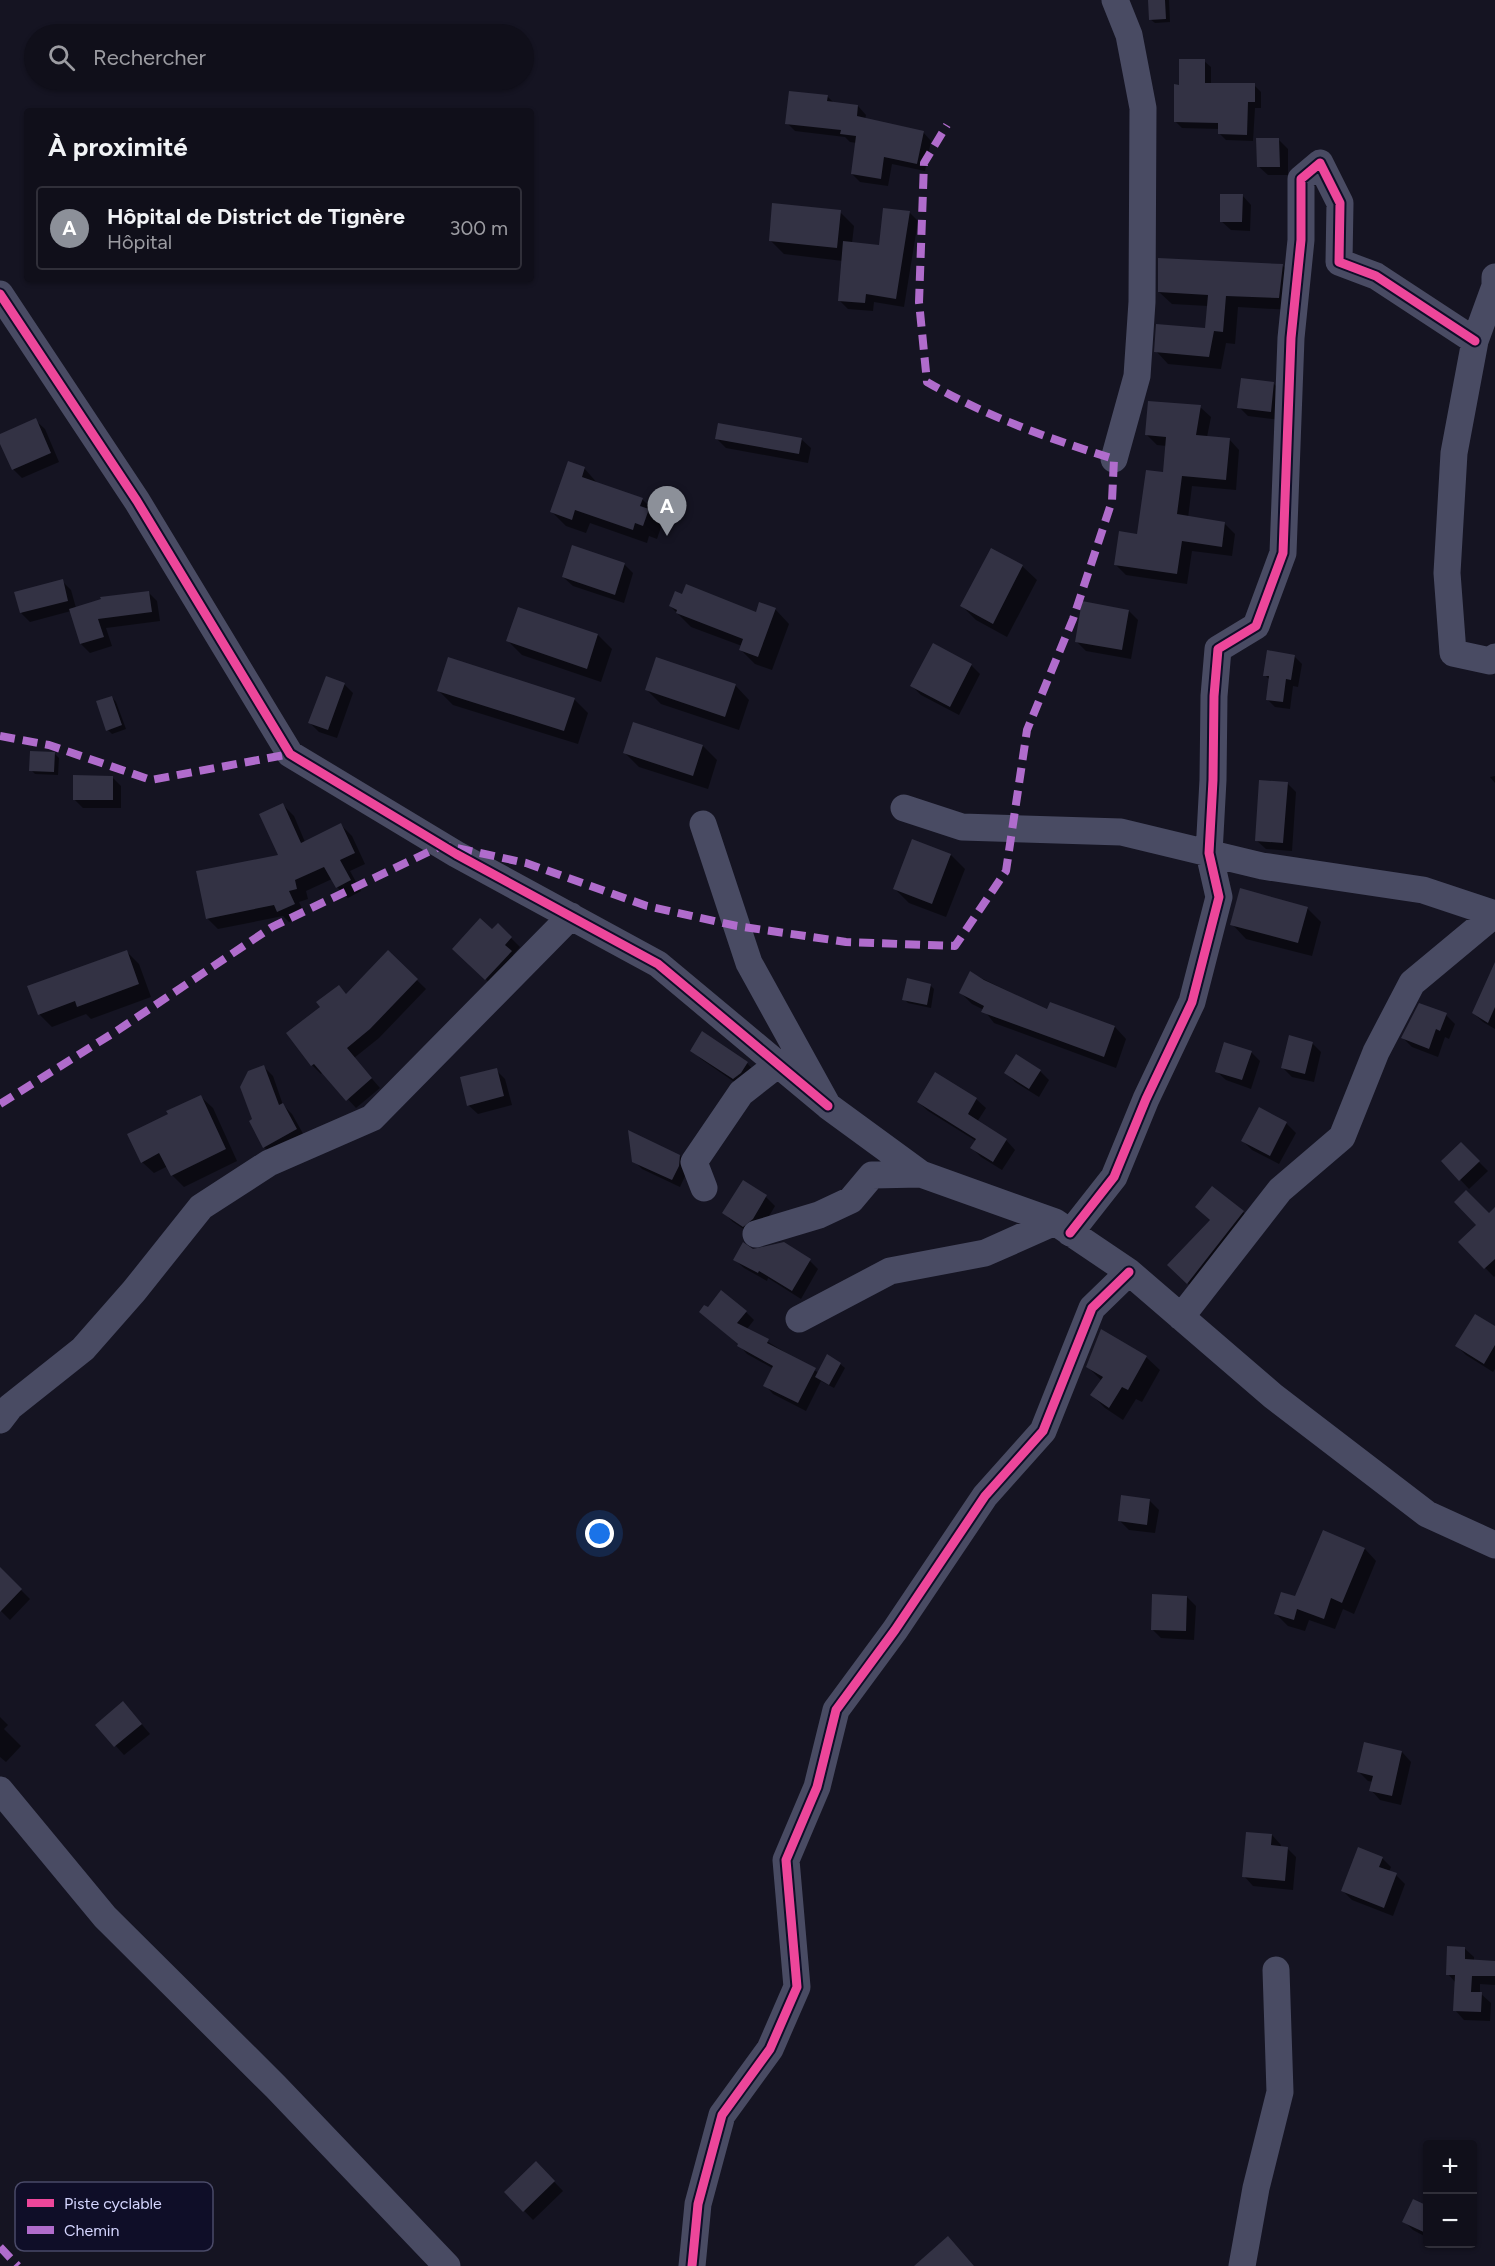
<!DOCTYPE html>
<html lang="fr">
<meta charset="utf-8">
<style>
:root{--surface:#100f1a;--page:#191823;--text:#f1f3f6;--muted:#9c9ca2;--line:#302f39;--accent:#8c9099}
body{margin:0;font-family:Figtree,sans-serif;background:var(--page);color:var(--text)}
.controls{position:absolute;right:18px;bottom:18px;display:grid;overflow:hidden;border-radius:6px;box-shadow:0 2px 4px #0004}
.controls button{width:54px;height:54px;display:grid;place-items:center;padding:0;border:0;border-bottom:2px solid var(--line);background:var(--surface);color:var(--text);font:30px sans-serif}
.you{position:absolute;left:600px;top:1534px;width:21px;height:21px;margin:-15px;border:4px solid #fff;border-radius:50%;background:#1a73e8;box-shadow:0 0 0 9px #1a73e833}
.badge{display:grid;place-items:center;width:39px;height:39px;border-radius:50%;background:var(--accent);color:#fff;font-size:20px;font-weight:700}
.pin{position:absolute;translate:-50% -50px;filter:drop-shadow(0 2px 3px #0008)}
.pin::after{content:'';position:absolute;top:32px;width:21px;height:18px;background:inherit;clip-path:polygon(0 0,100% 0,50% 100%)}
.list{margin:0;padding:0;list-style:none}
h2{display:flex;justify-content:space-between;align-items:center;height:78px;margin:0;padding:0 24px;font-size:26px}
h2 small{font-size:20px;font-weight:400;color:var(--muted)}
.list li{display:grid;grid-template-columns:39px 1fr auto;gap:18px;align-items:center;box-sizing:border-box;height:84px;margin:0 12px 12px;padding:0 12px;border:2px solid var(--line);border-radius:6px}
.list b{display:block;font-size:22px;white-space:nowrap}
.list p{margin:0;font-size:20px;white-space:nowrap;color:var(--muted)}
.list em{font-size:20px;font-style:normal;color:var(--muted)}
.icon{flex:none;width:33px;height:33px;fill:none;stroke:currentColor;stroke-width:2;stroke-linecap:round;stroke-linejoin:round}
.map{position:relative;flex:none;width:1495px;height:2266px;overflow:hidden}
.search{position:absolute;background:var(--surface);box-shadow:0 2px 4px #0004;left:24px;top:24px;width:510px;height:66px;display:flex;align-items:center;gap:15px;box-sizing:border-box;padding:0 21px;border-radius:33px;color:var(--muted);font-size:22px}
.panel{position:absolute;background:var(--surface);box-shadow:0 2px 4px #0004;left:24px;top:108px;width:510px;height:174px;border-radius:6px}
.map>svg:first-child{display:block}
</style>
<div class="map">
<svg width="1495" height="2266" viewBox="0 0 1495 2266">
<rect width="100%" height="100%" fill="#151422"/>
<!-- shadow -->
<path fill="#0007" d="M1149,0H1169L1170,22L1155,23L1150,19Z
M1204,61L1211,67V85H1254L1261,92V108H1255L1253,141L1226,140L1219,133L1220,129L1182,128L1175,121L1181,86Z
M827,96L834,103L858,106L866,115L865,119L923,132L931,141L925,171L892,164L888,186L860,182L852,174L857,143L850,142L845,137L795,131L787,123Z
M1278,139L1288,149V175H1268L1258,166Z
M1242,195L1251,205L1250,231L1231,230L1221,221Z
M840,212L854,226L852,243L880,247L909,212L918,221L904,307L874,302L873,311L848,309L839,300L843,261L784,254L770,240Z
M1282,265L1295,278L1291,310L1238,307L1235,344L1226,343L1221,369L1168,364L1156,351L1206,330L1208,306L1172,304L1159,292Z
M1273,383L1282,392L1280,420L1248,416L1239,407Z
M1200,407L1211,417L1207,437L1229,439L1239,450L1236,490L1192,486L1188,518L1224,523L1235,534L1232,556L1192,551L1187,584L1126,575L1115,564L1138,536L1165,474L1167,446L1157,445L1147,435Z
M35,420L45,429L59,462L22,478L13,469L0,436Z
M717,439H801L811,448L808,463L726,448Z
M584,468L598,484L642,499L656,513L655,517L662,524L657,539L649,536L647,543L590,523L586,533L566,526L552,512Z
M991,550L1022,566L1037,580L1007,637L976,620L962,606Z
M624,564L633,573L624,603L573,586L563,577Z
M62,581L71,590L76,608L148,592L157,601L160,621L106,628L112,646L90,653L81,644L71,611L30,622L21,613Z
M670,606L757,614L775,609L789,624L772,670L755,664L741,650L742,646L691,627Z
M1129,611L1138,620L1131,659L1086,651L1077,642Z
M598,635L612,649L601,682L522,655L508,641Z
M1294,656L1302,664L1298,687L1293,686L1290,709L1275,707L1267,699L1270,680L1265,675Z
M971,665L980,674L959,715L921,695L912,686Z
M344,684L353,693L337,738L319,732L310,723Z
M735,685L749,700L739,730L661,704L647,690Z
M439,691L574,699L588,713L578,744L453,705Z
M112,697L116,702L126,729L112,734L108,730Z
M703,746L717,760L708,789L639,767L625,753Z
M55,754L59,758L58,775L35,774L31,770Z
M1495,776V783L1490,777Z
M112,777L121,786V808H83L74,799Z
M1287,783L1296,792L1292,851L1266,849L1256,840Z
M283,805L294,816L305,842L341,825L352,836L365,864L350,871L361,891L348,898L337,887L332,879L306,891L308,899L299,902L305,915L289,922L283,916L218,929L207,918L280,856Z
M951,855L965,869L946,917L909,903L895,889Z
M1307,908L1321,922L1312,956L1246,939L1232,924Z
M498,925L520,947L513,955L520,961L495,988L454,949L492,931Z
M126,951L139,964L151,997L91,1019L86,1014L52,1027L40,1015L29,987Z
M388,952L426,989L379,1038L354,1058L380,1088L356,1108L323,1072L321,1074L312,1065Z
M971,973L1048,1011L1050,1004L1115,1027L1126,1039L1116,1068L994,1023L984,1010L972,1004L961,993Z
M1495,976V1029L1483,1022L1473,1013Z
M930,985L934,989L931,1008L908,1003L904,999Z
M1446,1015L1455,1024L1449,1039L1445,1037L1438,1057L1412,1047L1403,1038Z
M703,1034L747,1063L756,1073L743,1088L701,1059L692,1050Z
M1312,1043L1321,1052L1314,1082L1292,1077L1282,1067Z
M1251,1052L1260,1061L1251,1089L1226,1080L1216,1071Z
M264,1067L273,1076L283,1105L292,1114L306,1139L273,1156L264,1147L254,1120Z
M496,1070L505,1079L512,1105L478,1114L468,1105Z
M1040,1071L1049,1080L1039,1097L1015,1082L1006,1072Z
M935,1074L976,1099L986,1108L977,1122L1006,1140L1015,1150L1002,1170L981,1157L972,1148L976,1141L928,1111L918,1102Z
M201,1097L213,1108L237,1161L184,1187L172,1175L168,1166L154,1173L142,1162Z
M1260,1109L1286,1123L1296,1133L1279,1164L1252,1150L1243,1141Z
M1470,1153L1488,1171L1469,1189L1443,1161Z
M680,1156L687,1164L686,1174L680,1187L642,1169L634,1161Z
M743,1182L766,1197L775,1206L762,1228L753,1235L733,1222L724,1213Z
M1197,1207L1243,1212L1252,1221L1197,1292L1169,1265L1211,1221Z
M1495,1222V1276L1494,1277L1460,1242L1479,1225Z
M753,1251L810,1261L818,1269L801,1299L768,1278L767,1281L744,1268L735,1260Z
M701,1312H746L754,1320L747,1329L819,1373L840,1364L845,1368L834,1388L821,1381L806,1411L773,1394L765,1385L774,1369L747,1354L739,1345Z
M1495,1328V1369L1493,1372L1466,1355L1457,1346Z
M1146,1357L1160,1370L1142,1402L1136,1399L1123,1420L1105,1408L1092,1395L1102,1381L1087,1366Z
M1149,1500L1159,1510L1155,1533L1129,1530L1120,1521Z
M1324,1532L1365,1549L1376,1561L1354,1614L1343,1609L1335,1629L1309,1620L1305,1631L1288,1626L1276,1614L1296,1598Z
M0,1569L30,1599L10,1620L0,1610Z
M1187,1597L1196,1606L1194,1640L1161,1638L1152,1629Z
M132,1713L150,1734L124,1755L97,1725Z
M0,1717L8,1725L4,1729L21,1746L6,1762L0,1757Z
M1402,1752L1411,1762L1401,1805L1380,1800L1371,1790L1373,1782L1368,1781L1359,1772Z
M1272,1835L1281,1845V1847L1287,1848L1296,1857L1293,1890L1253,1886L1244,1876Z
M1382,1858L1391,1867L1389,1872L1396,1875L1405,1884L1393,1916L1352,1900L1343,1891Z
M1464,1948L1474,1957V1961L1495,1963V1985L1480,1984V1993L1491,2003L1490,2021L1464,2020L1455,2010L1456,1983L1448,1974Z
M536,2163L563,2191L533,2220L506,2192Z
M1428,2207V2238L1413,2230L1404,2221Z"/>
<!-- building -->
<path fill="#333244" d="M1148,0H1165L1166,19L1149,20Z
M1179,59H1205V83H1255V102H1248L1247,135L1218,134V123L1174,122V84L1179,85Z
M789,91L828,95L827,101L858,105L857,116L924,131L917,164L884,157L881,179L851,174L856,136L840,134L841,130L785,124Z
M1256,138H1279L1280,167H1257Z
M1220,194H1243L1242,222H1220Z
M772,203L841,210L837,248L769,241Z
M883,208L910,211L896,299L866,294L865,303L838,301L843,241L879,245Z
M1158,258L1283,264L1279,298L1226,296L1223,332L1214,331L1209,357L1154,352L1156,324L1205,328L1208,295L1158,292Z
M1241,378L1274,382L1271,412L1237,408Z
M1148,401L1201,405L1196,435L1230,438L1226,480L1182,476L1177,514L1225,522L1222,547L1182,541L1177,574L1114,565L1119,531L1137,534L1146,470L1163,472L1166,437L1145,435Z
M36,418L51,453L12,470L0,444V434Z
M718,423L802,438L799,454L715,439Z
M568,461L585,467L582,477L643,498L640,506L649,509L643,526L635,523L633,530L575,510L572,520L550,512Z
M572,545L625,563L615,595L562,577Z
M991,548L1023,565L993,624L960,606Z
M63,579L68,601L20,613L14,592Z
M686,584L756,612L759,602L776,608L758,657L739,650L743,639L676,613L677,610L669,606L675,591L682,594Z
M149,591L152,612L98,619L104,637L80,644L69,609L101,599L100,597Z
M1082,601L1129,610L1122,650L1075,642Z
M518,607L598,634L587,669L506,641Z
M933,643L972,664L950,707L910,686Z
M1267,650L1295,655L1291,680L1286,679L1283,702L1266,700L1269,676H1263Z
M448,657L575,698L564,731L437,691Z
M656,657L736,684L725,717L645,690Z
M326,676L345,683L328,730L308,723Z
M112,696L122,725L106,731L96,701Z
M633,722L703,745L693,776L623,753Z
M30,751L55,752L54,772L29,771Z
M73,775L113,776V800H73Z
M1259,780L1288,782L1283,843L1255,841Z
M283,803L301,843L341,823L355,853L340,860L351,880L336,888L324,867L295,880L297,889L289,891L295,904L277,912L274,905L206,919L196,871L278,855L259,814Z
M912,839L951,854L932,904L893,889Z
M1240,888L1308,907L1298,943L1230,925Z
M480,918L492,929L498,923L512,937L505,945L512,951L485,980L452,949Z
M127,950L139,984L77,1007L75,1001L38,1015L27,986Z
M388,950L418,979L370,1029L347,1048L372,1078L346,1101L314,1064L311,1066L286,1033L320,1007L316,1002L339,985L346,994Z
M1495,962V1007L1488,1023L1472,1013Z
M970,971L984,980L1047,1009L1050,1002L1115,1026L1104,1057L981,1012L984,1006L959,993Z
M907,978L931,984L927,1005L902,1000Z
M1419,1003L1447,1013L1440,1031L1436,1029L1429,1049L1401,1038Z
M702,1031L748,1062L741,1073L733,1079L690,1051Z
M1289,1035L1313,1042L1305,1074L1281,1068Z
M1224,1042L1252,1051L1242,1080L1215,1072Z
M1016,1054L1041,1070L1029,1089L1004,1073Z
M264,1065L279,1105L283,1103L297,1129L263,1148L249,1121L252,1119L240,1087L248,1071Z
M497,1068L504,1096L467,1106L460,1077Z
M935,1072L977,1098L968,1114L1007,1139L993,1162L970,1148L976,1139L917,1102Z
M201,1095L226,1149L171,1176L159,1153L141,1163L127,1134L168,1114L166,1111Z
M1259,1107L1287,1122L1270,1156L1241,1141Z
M628,1130L680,1155L679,1166L672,1180L632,1162Z
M1461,1142L1480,1161L1459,1181L1441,1161Z
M743,1180L767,1195L753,1219L743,1227L722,1213Z
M1212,1186L1244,1211L1187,1284L1167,1265L1210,1220L1195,1207Z
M1466,1190L1489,1213L1495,1207V1259L1484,1269L1458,1242L1476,1225L1454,1202Z
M743,1242L753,1249L784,1242L811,1259L792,1291L759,1271L758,1273L733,1260Z
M721,1290L747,1311L737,1323L769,1339L767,1343L816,1368L798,1403L763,1386L773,1366L737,1346L738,1344L699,1312L704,1305L708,1307Z
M1475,1314L1495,1326V1345L1484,1364L1455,1346Z
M1101,1329L1147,1356L1128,1390L1122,1387L1109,1408L1090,1395L1103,1377L1086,1367Z
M827,1354L841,1363L829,1385L815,1377Z
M1121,1495L1150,1499L1147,1525L1118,1521Z
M1323,1530L1365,1548L1342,1603L1331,1598L1324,1619L1297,1609L1294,1620L1274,1614L1281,1592L1295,1596Z
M0,1567L22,1589L0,1612Z
M1152,1594L1187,1596L1186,1631L1151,1630Z
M123,1701L142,1724L114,1747L95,1725Z
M1364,1742L1402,1751L1392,1796L1369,1791L1373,1776L1357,1772Z
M1246,1832L1272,1834L1271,1845L1288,1847L1285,1881L1242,1877Z
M1358,1847L1383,1857L1379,1867L1397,1873L1384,1908L1341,1891Z
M1447,1946L1465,1947V1959L1495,1961V1976H1472L1471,1992H1482L1481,2012L1453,2011L1455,1975H1446Z
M536,2161L555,2181L523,2212L504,2192Z
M1413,2199L1428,2206V2234L1402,2222Z
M948,2236L974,2266H914Z"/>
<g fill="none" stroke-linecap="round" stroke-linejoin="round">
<!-- minor -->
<path stroke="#494b63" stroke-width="27" d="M1495,277V286L1475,341L1454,453L1447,573L1453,653L1490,661L1495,657
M0,294L137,501L290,754L456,854L658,964L828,1106
M1114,459L1137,376L1142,302L1143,108L1129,35L1115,0
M904,808L962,827L1121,832L1262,866L1423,890L1495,914
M703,824L749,963L828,1106L921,1174L1055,1222L1129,1272L1273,1396L1427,1514L1495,1545
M704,1188L694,1162L741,1093L778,1064
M1070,1233L1114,1177L1146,1099L1192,1002L1219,897L1209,853L1213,780L1214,696L1218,649L1256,626L1283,553L1291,338L1301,240V179L1320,163L1340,203L1339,262L1376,276L1475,341
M756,1234L819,1215L851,1200L872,1175L921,1174
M1181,1317L1280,1190L1342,1137L1376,1052L1412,983L1495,914
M799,1319L890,1271L985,1253L1055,1222
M0,1420L10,1407L83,1349L134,1291L201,1207L269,1163L372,1118L571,916
M0,1790L105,1917L276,2087L447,2266
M692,2266L698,2204L722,2115L770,2049L797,1987L786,1860L817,1787L836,1710L895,1630L985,1496L1043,1431L1092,1308L1129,1272
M1242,2266L1256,2188L1280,2092L1276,1970"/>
<!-- quiet -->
<path stroke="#b06ccc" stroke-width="8" stroke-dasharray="15 8" stroke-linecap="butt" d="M0,736L49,745L151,780L290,754
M0,1104L115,1032L272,927L443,845L526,863L647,906L737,926L846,942L955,946L1006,871L1027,730L1073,619L1112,501L1114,459C1050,439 985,416 927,382L919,302L924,163L947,125
M0,2247L18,2266"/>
<defs>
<path id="cycleway" d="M0,294L137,501L290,754L456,854L658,964L828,1106
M1070,1233L1114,1177L1146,1099L1192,1002L1219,897L1209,853L1213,780L1214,696L1218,649L1256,626L1283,553L1291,338L1301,240V179L1320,163L1340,203L1339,262L1376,276L1475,341
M692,2266L698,2204L722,2115L770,2049L797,1987L786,1860L817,1787L836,1710L895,1630L985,1496L1043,1431L1092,1308L1129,1272"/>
</defs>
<!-- cycleway casing -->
<use href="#cycleway" stroke="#0f0e28" stroke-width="13"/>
<!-- cycleway -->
<use href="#cycleway" stroke="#ed469a" stroke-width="9"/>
</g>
<!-- legend -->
<rect x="15" y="2182" width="198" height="69" rx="9" fill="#0f0e28" stroke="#4a4a68" stroke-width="1.5"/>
<rect x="27" y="2199" width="27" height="8" fill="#ed469a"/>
<rect x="27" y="2226" width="27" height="8" fill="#b06ccc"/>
<g font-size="16" fill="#d5d6ff">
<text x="64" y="2209">Piste cyclable</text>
<text x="64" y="2236">Chemin</text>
</g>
</svg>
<div class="controls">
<button>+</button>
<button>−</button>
</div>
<div class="you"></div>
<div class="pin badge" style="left:667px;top:536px">A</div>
<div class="search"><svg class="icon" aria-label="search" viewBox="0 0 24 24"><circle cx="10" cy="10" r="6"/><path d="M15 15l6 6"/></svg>Rechercher</div>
<section class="panel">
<h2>À proximité<small></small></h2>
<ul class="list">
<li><span class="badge">A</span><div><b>Hôpital de District de Tignère</b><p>Hôpital</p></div><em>300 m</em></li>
</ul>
</section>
</div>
